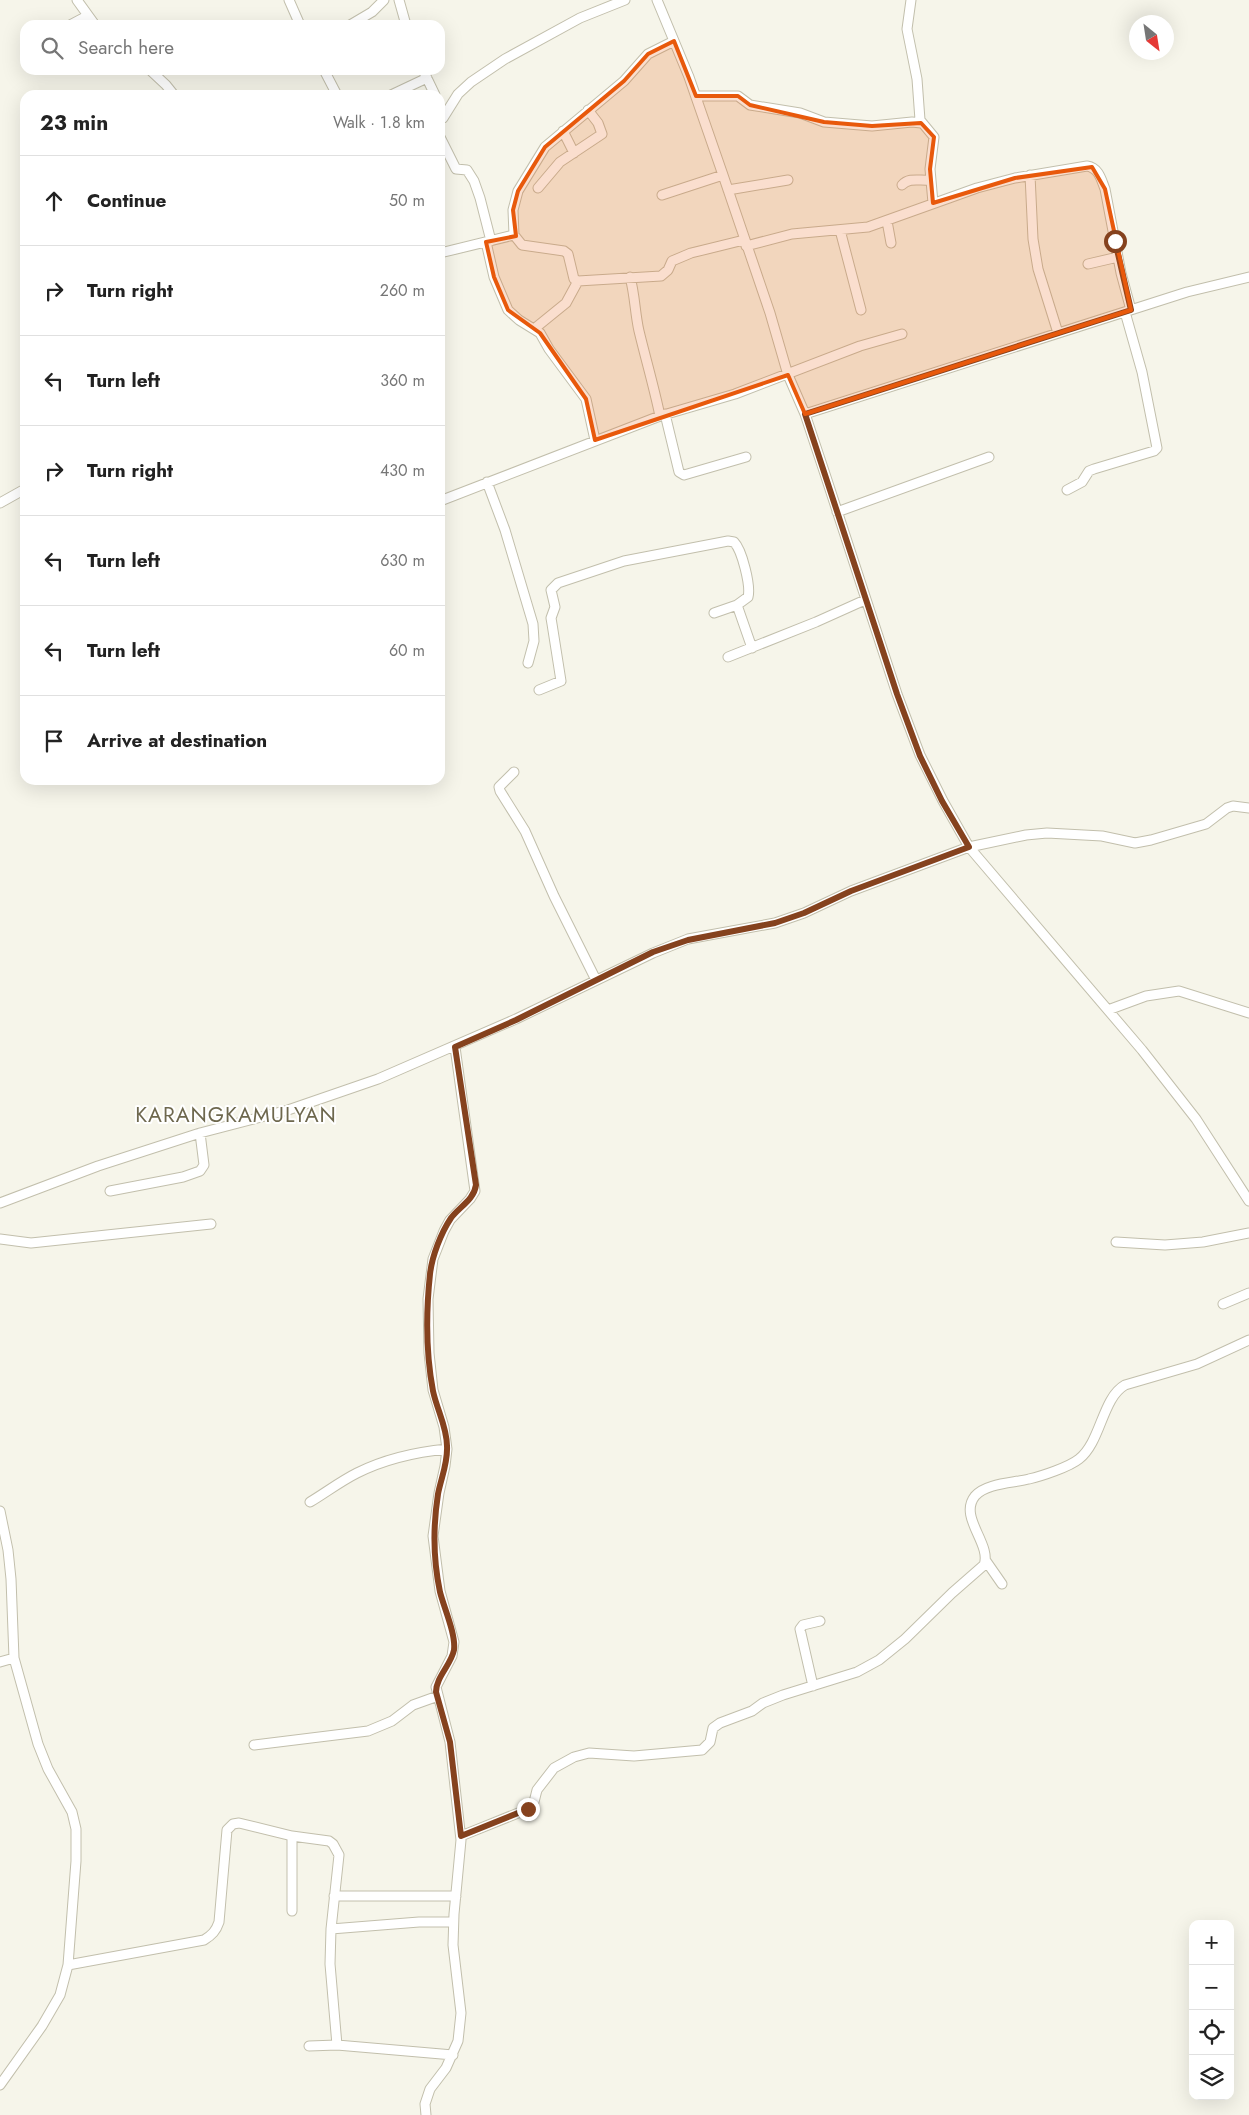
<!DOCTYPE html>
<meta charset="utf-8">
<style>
:root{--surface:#fff;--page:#f6f6f6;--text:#222;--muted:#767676;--line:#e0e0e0}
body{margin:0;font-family:Jost,sans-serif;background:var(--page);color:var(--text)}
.controls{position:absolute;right:15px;bottom:15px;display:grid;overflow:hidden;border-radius:10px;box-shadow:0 5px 20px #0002}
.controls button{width:45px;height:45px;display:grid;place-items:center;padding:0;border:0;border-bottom:1px solid var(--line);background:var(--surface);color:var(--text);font:25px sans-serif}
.compass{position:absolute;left:1129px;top:15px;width:45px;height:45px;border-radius:50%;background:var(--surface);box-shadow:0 5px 20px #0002;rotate:150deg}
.stop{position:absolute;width:15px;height:15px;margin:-11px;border:4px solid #85421e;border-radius:50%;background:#fff}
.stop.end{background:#85421e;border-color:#fff;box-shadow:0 1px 5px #0008}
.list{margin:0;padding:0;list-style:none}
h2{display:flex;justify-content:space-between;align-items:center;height:65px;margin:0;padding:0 20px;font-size:21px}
h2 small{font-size:16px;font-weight:400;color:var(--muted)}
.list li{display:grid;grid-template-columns:32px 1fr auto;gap:15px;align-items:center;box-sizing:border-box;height:90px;padding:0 20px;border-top:1px solid var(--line)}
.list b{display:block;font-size:19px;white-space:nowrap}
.list em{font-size:16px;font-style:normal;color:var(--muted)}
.icon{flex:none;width:28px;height:28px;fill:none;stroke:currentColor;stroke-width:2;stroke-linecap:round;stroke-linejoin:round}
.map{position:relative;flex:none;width:1249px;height:2115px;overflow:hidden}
.search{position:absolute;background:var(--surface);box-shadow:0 5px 20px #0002;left:20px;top:20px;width:425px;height:55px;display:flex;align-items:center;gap:12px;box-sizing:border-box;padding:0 18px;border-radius:15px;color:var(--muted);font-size:19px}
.panel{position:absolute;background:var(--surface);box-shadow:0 5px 20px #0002;left:20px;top:90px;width:425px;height:695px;border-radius:15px}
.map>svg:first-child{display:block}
</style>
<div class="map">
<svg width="1249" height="2115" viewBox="0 0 1249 2115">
<rect width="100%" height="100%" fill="#f6f5ea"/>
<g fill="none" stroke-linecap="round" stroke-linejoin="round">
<defs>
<path id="minor" d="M77,0L95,25
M289,0L300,25
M399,0L406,25
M657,0L689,77L723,175L770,313L788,375L805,414L825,474L897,694L920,755L943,801L969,847L1142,1050L1196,1119L1249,1201
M911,0L907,29L917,79L920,120L934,137L930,169L933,203
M70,25L87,16
M350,25L372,12L384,0
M150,70L166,85L174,95
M324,70L337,95
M423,70L435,95
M391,95L427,78
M696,96H738L750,105L800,113L824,122L872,126L912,122L921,123
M440,119L443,118L458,94L471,82L505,59L580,18L625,0
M563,131L574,153
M440,137L456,169L467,170L474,181L480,198L491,241
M1030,175L1033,239L1038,269L1058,333
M902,185C909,177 920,181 930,180
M538,188L560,162L602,134L598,123L588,110
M728,190L788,180
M662,195L723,175
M887,221L891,243
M840,230L861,310
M514,235L522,245L564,251L568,254L574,279L578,281L661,276L668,270L672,261L691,253L744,240
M486,242L494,277L508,310L519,320L540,333L549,349L586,399L595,440
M746,246L792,234L868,227L977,188L1015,178L1087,166C1099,168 1101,179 1105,189L1121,273L1131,310
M440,253L514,235L513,210L518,191L545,147L624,81L648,54L674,41
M1088,264L1118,257
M630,277C635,295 635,314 639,331C646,360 654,387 660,416
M534,329L566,303L578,281
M665,414L679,472L684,475L746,457
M805,414L1187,292L1249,277
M487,482L505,530L533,624L534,641L528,663
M1067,490L1082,482L1089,471L1094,469L1154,451L1157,448L1142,372L1125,312
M440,501L660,416L735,394L860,346L902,334
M0,503L25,489
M837,512L989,457
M714,613L737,605L752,648
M728,657L816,622L865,600
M539,690L561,681L552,624L551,618L555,607L551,590L558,583L624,561L728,541L734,542C742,550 751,586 748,597L737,605
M514,772L499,787L500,791L525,831L554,896L596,980
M1108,1010L1146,996L1179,991L1249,1013
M110,1191L183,1177L200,1171L204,1165L200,1133
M0,1203L98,1166L200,1133L288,1110L378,1079L516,1019L653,953L688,939L775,923L804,913L851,891L969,847L1026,835L1047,833L1102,836L1135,843L1151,840L1206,824L1227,808L1233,806L1249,808
M0,1239L31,1243L211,1224
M1116,1242L1165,1245L1203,1242L1249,1233
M1223,1304L1249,1293
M310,1502C325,1493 341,1481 357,1473C385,1459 416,1452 447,1449
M0,1511L8,1550L11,1579L14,1658L38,1744L48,1769L72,1812L76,1829V1861L68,1965L60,1995L42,2026L0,2085
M986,1561L1002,1584
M0,1662L14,1658
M813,1686L800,1629L803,1625L820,1621
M254,1745L368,1731L392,1721L413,1705L438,1696
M292,1836V1911
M461,1836L528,1809L534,1802L537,1790L554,1768L574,1757L589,1753L634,1756L702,1750L710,1742L713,1728L720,1723L752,1711L763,1703L783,1695L857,1672L879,1660L905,1639L952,1593L984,1565C992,1544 958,1517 975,1496C986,1483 1014,1483 1029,1479C1042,1476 1069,1467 1079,1459C1101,1442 1102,1398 1125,1385L1197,1364L1249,1340
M334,1896H456
M68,1965L204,1940C212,1935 216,1931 219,1922L227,1830L233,1824L239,1823L292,1836L329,1841L333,1844L339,1855L331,1929
M337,2045L330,1964L331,1929L419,1922H453
M309,2046L337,2045L453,2055
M426,2115L425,2104L430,2089L446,2068L458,2041L461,2013L453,1945L454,1914L461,1840L450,1742L436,1687L452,1656L454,1642L440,1591L433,1536L439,1493L445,1466L447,1449L444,1427L433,1390L429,1353L428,1299L433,1259L444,1231L450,1220L470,1199L475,1191L455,1047"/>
</defs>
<!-- minor casing -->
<use href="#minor" stroke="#c2bfac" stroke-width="11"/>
<!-- minor -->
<use href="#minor" stroke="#fff" stroke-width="9"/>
</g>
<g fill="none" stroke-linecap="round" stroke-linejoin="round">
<!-- route -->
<path stroke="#85421e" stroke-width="6" d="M528,1809L461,1836L450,1742L436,1692C436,1677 451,1665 454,1650C456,1634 444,1608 440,1592C433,1559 433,1526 438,1494C441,1478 448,1463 447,1446C447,1427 437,1410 433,1391C426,1354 426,1312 430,1274C432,1256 441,1233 451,1218C459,1207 474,1200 476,1185L455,1047L516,1020L653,952L688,940L775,923L804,913L851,891L969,847L942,801L920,756L897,694L805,414L1131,310L1115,241"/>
</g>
<!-- marked area -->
<path fill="#e8590c" fill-opacity="0.2" stroke="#e8590c" stroke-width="4" stroke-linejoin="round" d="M674,41L696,96H738L750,105L824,122L872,126L921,123L934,137L930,169L933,203L1015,178L1092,167L1105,189L1131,310L805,414L788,375L595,440L586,399L540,333L508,310L494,277L486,242L516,236L513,210L518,191L545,147L624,81L648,54Z"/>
<g text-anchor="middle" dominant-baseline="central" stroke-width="4" stroke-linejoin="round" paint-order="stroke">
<!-- quarter labels -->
<g font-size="21" letter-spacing="1" fill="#6e684e" stroke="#fff">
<text x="236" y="1115">KARANGKAMULYAN</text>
</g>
</g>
</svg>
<div class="controls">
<button>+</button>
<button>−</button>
<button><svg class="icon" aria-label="locate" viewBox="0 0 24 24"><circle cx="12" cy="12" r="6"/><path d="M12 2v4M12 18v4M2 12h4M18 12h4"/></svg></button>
<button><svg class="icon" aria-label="layers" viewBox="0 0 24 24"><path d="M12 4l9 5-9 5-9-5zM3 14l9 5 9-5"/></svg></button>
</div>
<svg class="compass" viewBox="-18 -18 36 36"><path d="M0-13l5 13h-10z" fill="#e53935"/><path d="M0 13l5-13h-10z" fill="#767676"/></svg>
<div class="stop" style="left:1115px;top:241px"></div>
<div class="stop end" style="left:528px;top:1809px"></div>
<div class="search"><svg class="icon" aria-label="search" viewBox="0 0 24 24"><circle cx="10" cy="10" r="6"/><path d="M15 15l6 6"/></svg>Search here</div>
<section class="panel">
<h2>23 min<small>Walk · 1.8 km</small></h2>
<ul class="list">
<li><svg class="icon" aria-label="ahead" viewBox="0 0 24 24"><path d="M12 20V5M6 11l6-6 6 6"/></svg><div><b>Continue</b></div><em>50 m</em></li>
<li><svg class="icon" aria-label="right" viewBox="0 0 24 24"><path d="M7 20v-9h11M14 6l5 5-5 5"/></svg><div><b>Turn right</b></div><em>260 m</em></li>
<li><svg class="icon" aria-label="left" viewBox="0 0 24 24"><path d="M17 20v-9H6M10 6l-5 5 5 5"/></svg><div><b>Turn left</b></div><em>360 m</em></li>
<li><svg class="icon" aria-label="right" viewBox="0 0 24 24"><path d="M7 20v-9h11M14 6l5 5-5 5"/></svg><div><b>Turn right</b></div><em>430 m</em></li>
<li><svg class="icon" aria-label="left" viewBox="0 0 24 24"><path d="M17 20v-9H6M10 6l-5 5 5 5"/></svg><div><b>Turn left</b></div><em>630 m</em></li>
<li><svg class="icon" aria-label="left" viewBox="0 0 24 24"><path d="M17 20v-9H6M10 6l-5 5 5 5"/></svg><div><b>Turn left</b></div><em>60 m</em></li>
<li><svg class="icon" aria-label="arrive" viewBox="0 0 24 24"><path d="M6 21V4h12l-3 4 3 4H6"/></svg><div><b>Arrive at destination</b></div></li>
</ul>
</section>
</div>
